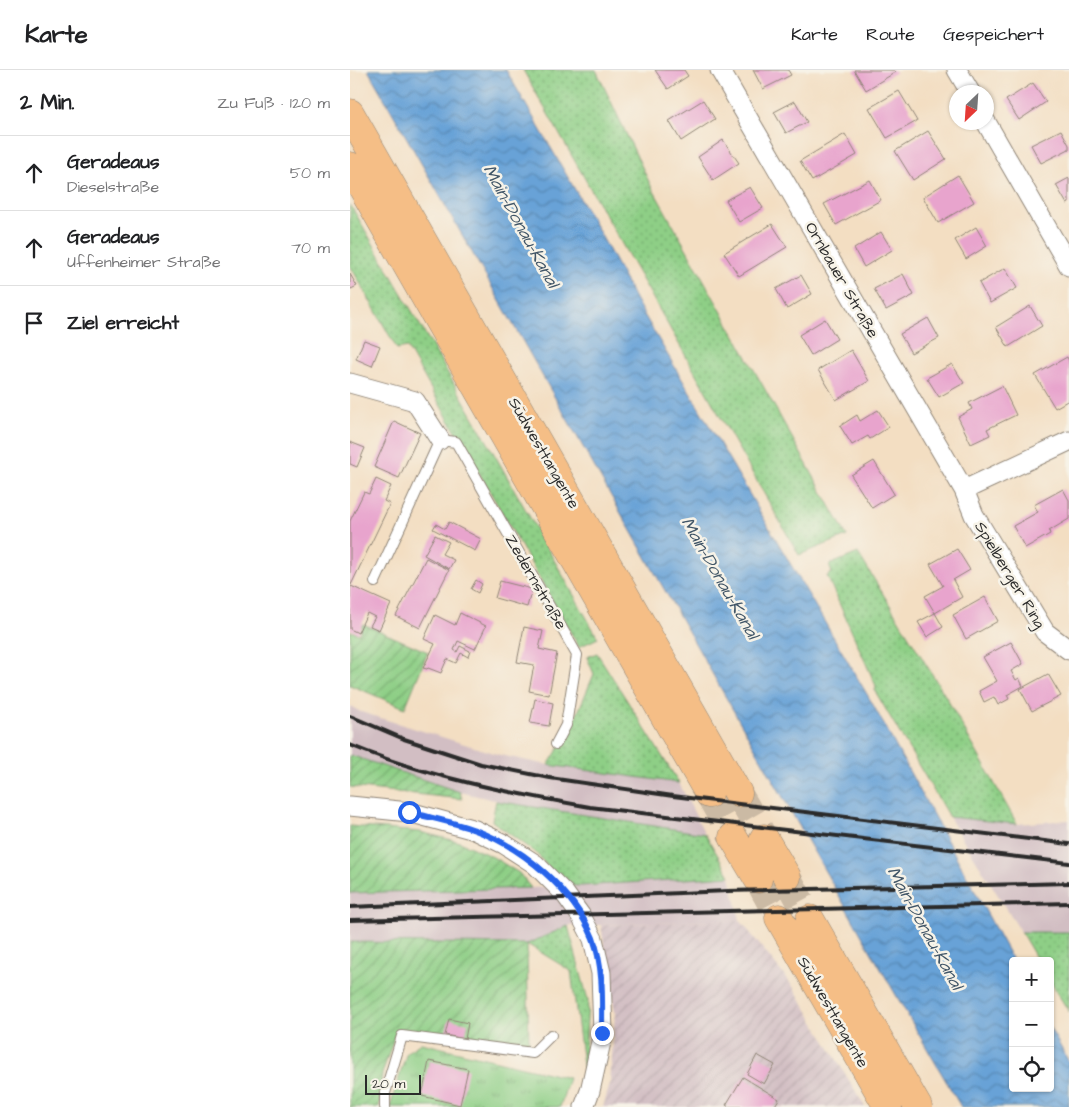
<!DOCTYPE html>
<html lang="de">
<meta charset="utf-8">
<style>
:root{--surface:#fff;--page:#f6f6f6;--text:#202124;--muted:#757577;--line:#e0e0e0}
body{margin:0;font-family:"Architects Daughter",sans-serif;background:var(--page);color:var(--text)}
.controls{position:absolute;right:15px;bottom:15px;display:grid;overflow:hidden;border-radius:5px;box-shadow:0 1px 4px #0004}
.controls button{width:45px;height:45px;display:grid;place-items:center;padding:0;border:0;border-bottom:1px solid var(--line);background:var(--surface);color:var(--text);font:25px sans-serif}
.compass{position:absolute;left:599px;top:15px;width:45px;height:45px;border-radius:50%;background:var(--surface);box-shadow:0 1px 4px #0004;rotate:205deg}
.scale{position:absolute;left:15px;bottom:12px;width:56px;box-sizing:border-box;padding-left:5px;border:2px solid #2b2b2b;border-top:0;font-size:14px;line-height:18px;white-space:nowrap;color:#2b2b2b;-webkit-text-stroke:4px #f7f3e8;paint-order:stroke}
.stop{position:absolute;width:15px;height:15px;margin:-11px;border:4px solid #2563eb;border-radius:50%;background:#fff}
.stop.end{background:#2563eb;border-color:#fff;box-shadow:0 1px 5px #0008}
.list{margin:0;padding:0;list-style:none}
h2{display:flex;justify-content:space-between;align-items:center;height:65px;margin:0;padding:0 20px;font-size:21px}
h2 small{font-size:16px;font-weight:400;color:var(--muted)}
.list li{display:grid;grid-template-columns:32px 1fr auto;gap:15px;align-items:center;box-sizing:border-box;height:75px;padding:0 20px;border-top:1px solid var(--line)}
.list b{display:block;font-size:19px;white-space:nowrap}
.list p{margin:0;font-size:16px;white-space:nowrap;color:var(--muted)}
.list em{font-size:16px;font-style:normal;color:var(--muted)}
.icon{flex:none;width:28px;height:28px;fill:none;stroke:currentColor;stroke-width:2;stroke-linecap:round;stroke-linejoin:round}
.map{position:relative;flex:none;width:719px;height:1037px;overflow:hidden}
header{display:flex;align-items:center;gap:30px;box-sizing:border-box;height:70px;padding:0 25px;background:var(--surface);border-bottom:1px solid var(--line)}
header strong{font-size:24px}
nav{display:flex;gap:28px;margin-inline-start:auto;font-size:18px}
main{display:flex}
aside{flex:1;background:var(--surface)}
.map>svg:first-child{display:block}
</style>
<header>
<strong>Karte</strong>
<nav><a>Karte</a><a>Route</a><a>Gespeichert</a></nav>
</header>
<main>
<aside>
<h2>2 Min.<small>Zu Fuß · 120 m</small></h2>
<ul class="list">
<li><svg class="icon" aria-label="ahead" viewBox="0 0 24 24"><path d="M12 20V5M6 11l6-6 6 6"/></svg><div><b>Geradeaus</b><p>Dieselstraße</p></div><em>50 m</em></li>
<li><svg class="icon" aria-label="ahead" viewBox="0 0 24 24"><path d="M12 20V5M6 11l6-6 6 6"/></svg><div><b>Geradeaus</b><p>Uffenheimer Straße</p></div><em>70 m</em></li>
<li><svg class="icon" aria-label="arrive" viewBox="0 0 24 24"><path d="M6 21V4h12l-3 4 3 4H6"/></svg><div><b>Ziel erreicht</b></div></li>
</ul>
</aside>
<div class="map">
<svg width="719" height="1037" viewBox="0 0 719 1037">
<defs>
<pattern id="industrial-furrows" width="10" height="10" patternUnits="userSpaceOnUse" patternTransform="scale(1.25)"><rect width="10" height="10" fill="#d2bec3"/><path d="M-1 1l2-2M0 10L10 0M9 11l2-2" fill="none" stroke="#b4a3a8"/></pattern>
<pattern id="grass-dots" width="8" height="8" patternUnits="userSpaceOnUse" patternTransform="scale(1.25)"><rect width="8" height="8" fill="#8ecf86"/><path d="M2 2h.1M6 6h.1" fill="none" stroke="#74a86e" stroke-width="1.8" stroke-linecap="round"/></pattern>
<pattern id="park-tufts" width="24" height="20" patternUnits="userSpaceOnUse" patternTransform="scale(1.25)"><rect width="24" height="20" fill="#8ecf86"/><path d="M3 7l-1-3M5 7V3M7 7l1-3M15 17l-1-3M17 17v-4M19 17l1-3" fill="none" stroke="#74a86e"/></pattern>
<pattern id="garden-furrows" width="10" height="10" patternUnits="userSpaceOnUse" patternTransform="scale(1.25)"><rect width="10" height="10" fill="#8ecf86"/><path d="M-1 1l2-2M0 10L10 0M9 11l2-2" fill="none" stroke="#74a86e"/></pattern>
<pattern id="water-waves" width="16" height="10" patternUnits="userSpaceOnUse" patternTransform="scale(1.25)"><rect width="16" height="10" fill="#67a2d7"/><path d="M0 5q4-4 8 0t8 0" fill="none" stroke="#5584af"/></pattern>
</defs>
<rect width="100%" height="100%" fill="#f7f3e8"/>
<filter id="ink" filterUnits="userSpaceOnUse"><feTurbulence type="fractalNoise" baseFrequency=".02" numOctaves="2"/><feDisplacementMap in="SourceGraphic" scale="10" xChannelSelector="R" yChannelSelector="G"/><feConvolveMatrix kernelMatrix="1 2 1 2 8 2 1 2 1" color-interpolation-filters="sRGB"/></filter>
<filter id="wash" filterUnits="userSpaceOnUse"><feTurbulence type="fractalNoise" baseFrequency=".0096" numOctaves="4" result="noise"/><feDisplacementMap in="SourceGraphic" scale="20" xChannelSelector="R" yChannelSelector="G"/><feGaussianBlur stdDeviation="1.12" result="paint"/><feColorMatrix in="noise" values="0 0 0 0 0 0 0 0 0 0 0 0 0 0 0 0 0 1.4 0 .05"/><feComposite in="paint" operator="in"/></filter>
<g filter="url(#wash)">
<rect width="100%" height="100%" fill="#f3dec2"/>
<!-- industrial -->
<path fill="url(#industrial-furrows)" d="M390,850L444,918L515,1037H253L260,1014L265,944L251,855Z"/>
<!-- railway -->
<path fill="#d2bec3" d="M0,636L11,642L150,685L198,695L329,713L355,764L162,734L110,722L7,688L0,685Z
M599,747L667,754L719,750V862H671Z
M380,806L390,850L218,856L177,874L0,872V823L181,818Z"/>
<!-- grass -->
<path fill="url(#grass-dots)" stroke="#5c7d58" d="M173,0H246L300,114L497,466L449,485Z
M0,134L125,350L248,568L229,577L57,277L47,279L0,195Z
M508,483L596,627L667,754L599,747L525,621L526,616L477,506L482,503L479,495Z
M247,583L329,713L198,695L220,661L244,604L237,587Z
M146,731L355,764L380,806L231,816L213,815L187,784L142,751Z
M218,856L238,930L234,1002L221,901L177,874Z
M671,862H719V942L700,911V891H688Z"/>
<!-- park -->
<path fill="url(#park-tufts)" stroke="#5c7d58" d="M71,973L219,1008L210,1037H40L57,982Z"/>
<!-- garden -->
<path fill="url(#garden-furrows)" stroke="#5c7d58" d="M13,554L78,582L55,638L0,615V561L9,564Z
M0,685L110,722L112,729L0,717Z
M0,756L70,762L110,772L143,787L169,803L181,818L0,823Z
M0,872L177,874L179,979L47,959L32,1004L29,1037H0Z"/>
<!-- water -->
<path fill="url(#water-waves)" stroke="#496681" d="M18,0H156L250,163L289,236L521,631L663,891V1018H700V958L719,992V1037H611L528,894Z"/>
<g id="blocks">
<!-- building -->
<path fill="#e8a4cd" d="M305,0H334L338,6L318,19Z
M403,0H438L441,5L413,19Z
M504,0H544L546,2L516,20Z
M683,13L696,32L669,50L656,30Z
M549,21L567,51L537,68L519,38Z
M353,30L365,49L331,71L319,51Z
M445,31L457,52L436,63L424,42Z
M711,60L719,75V79L691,93L681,75Z
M578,61L596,89L563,110L545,81Z
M495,64L507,85L462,111L450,91Z
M373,70L389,93L363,110L348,87Z
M608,105L624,132L588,153L573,127Z
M719,108V133L717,134L706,115Z
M520,110L531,130L486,155L474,134Z
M400,117L413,138L389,152L376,130Z
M422,154L437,177L389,206L374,183Z
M626,157L637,176L616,189L605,170Z
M531,162L542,180L514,197L504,179Z
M655,198L667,218L640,233L629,213Z
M0,204L7,216L1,219L0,218Z
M553,204L564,225L536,240L524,219Z
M451,205L462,224L437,239L426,219Z
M680,236L692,256L658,277L646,257Z
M578,248L589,268L561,283L550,264Z
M475,249L487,269L461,285L449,265Z
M14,270L30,276L22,296L6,289Z
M501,280L519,311L486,330L468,300Z
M717,287L719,291V330L705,338L685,305Z
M602,294L614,313L589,327L577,308Z
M652,316L666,345L637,359L640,365L621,374L608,347L622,339L619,333Z
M528,340L539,357L520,369L518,366L502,375L490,356L507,345L510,351Z
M44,351L70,363L49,408L24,397Z
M0,372L15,378L7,397L0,394Z
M524,391L544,424L522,438L501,405Z
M26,409L41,416L34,431L40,434L1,515L0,514V451L14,422L19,424Z
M713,419L719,430V449L699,461L700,464L675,478L663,456L688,442L684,435Z
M99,452L131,469L125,481L83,459L86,454L95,459Z
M85,465L99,472L92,484L104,490L99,499L74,485Z
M607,479L620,500L603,510L612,527L585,543L575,526L593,516L580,494Z
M76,488L99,500L70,558L46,546Z
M126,510L132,514L128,523L121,519Z
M150,511L182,519L177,537L145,528Z
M1,516L41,534L29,560L20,556L25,547L17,543L8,563L0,559V519Z
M635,527L648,551L616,569L603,545Z
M110,543L136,556L125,579L108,571L104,580L107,582L110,576L120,581L118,587L111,583L106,593L97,589L91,603L78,598L77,599L73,598L85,574L74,569L85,545L105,555Z
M585,543L593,557L577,567L568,552Z
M174,557L193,561L189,579L207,583L199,625L179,621L184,595L167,592Z
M661,572L673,594L661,601L666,610L669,608L673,616L657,625L659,629L648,635L644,627L634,632L629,621L647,611L633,587Z
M698,604L711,626L682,641L670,619Z
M185,629L203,633L199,656L180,653Z
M99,949L118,953L115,969L95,965Z
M407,985L425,995L414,1014L397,1004Z
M79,991L118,999L110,1035L72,1026Z
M393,1007L429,1029L424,1037H379L376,1035Z"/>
</g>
</g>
<g filter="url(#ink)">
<use href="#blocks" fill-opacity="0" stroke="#8f8476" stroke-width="1"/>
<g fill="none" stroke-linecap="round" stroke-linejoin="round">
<!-- highway-tunnel -->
<path stroke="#cbbaa4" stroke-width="28" stroke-dasharray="28 14" stroke-linecap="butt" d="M388,723L414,768
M359,724L383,767
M437,807L460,849
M408,809L429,848"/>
<defs>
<path id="lane" d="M25,512L90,370L106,372L227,585L216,655L206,674
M35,1037V1023L52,966L183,983L201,965"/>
<path id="street" d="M370,0L614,420L624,445L695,562L719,580
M607,0L620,22
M636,52L719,196
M0,313L65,331L90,370
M614,420L719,371
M0,736L59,742L125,760L154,774L185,794L215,824L231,846L243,869L251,903L253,963L240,1021L234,1037"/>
<path id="highway" d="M0,43L388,723
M0,96L359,724
M383,767L408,809
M414,768L437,807
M429,848L538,1037
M460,849L568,1037"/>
</defs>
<!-- lane casing -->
<use href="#lane" stroke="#8f8476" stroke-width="12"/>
<!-- street casing -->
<use href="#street" stroke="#8f8476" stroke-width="21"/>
<!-- highway casing -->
<use href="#highway" stroke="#8f8476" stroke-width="29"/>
<!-- lane -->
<use href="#lane" stroke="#fff" stroke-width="10"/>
<!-- street -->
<use href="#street" stroke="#fff" stroke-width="19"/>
<!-- highway -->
<use href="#highway" stroke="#f5be86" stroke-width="28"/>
<!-- rail -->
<path stroke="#2b2b2b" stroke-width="4" d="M0,646L54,669L131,694L200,708L323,726L719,774
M0,675C77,707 159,723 240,737L719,793
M0,837L378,821L719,813
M0,850L719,833"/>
</g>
</g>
<g fill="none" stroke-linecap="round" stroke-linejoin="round" filter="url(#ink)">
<!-- route -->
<path stroke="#2563eb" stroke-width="6" d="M59,742C81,748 104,752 125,760C174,778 223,820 243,868C254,898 252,932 252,963"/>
</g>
<g text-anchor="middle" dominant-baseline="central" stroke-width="5" stroke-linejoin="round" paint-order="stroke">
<!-- street labels -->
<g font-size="16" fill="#2b2b2b" stroke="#f7f3e8">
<text transform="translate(492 210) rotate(60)">Ornbauer Straße</text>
<text transform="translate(194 383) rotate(60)">Südwesttangente</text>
<text transform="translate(660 505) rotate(59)">Spielberger Ring</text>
<text transform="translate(186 512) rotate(60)">Zedernstraße</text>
<text transform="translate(483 942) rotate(60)">Südwesttangente</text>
</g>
<!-- water labels -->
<g font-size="18" font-style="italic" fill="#405567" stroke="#f7f3e8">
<text transform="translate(171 156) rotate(61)">Main-Donau-Kanal</text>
<text transform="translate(370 508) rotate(60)">Main-Donau-Kanal</text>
<text transform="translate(575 858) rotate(61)">Main-Donau-Kanal</text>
</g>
</g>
</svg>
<div class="controls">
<button>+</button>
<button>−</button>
<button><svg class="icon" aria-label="locate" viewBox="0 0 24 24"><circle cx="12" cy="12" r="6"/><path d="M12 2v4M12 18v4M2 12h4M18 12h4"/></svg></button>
</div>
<svg class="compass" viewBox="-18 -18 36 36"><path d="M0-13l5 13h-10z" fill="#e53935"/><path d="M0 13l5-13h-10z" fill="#757577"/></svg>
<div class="scale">20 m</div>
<div class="stop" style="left:59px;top:742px"></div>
<div class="stop end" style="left:252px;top:963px"></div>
</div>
</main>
